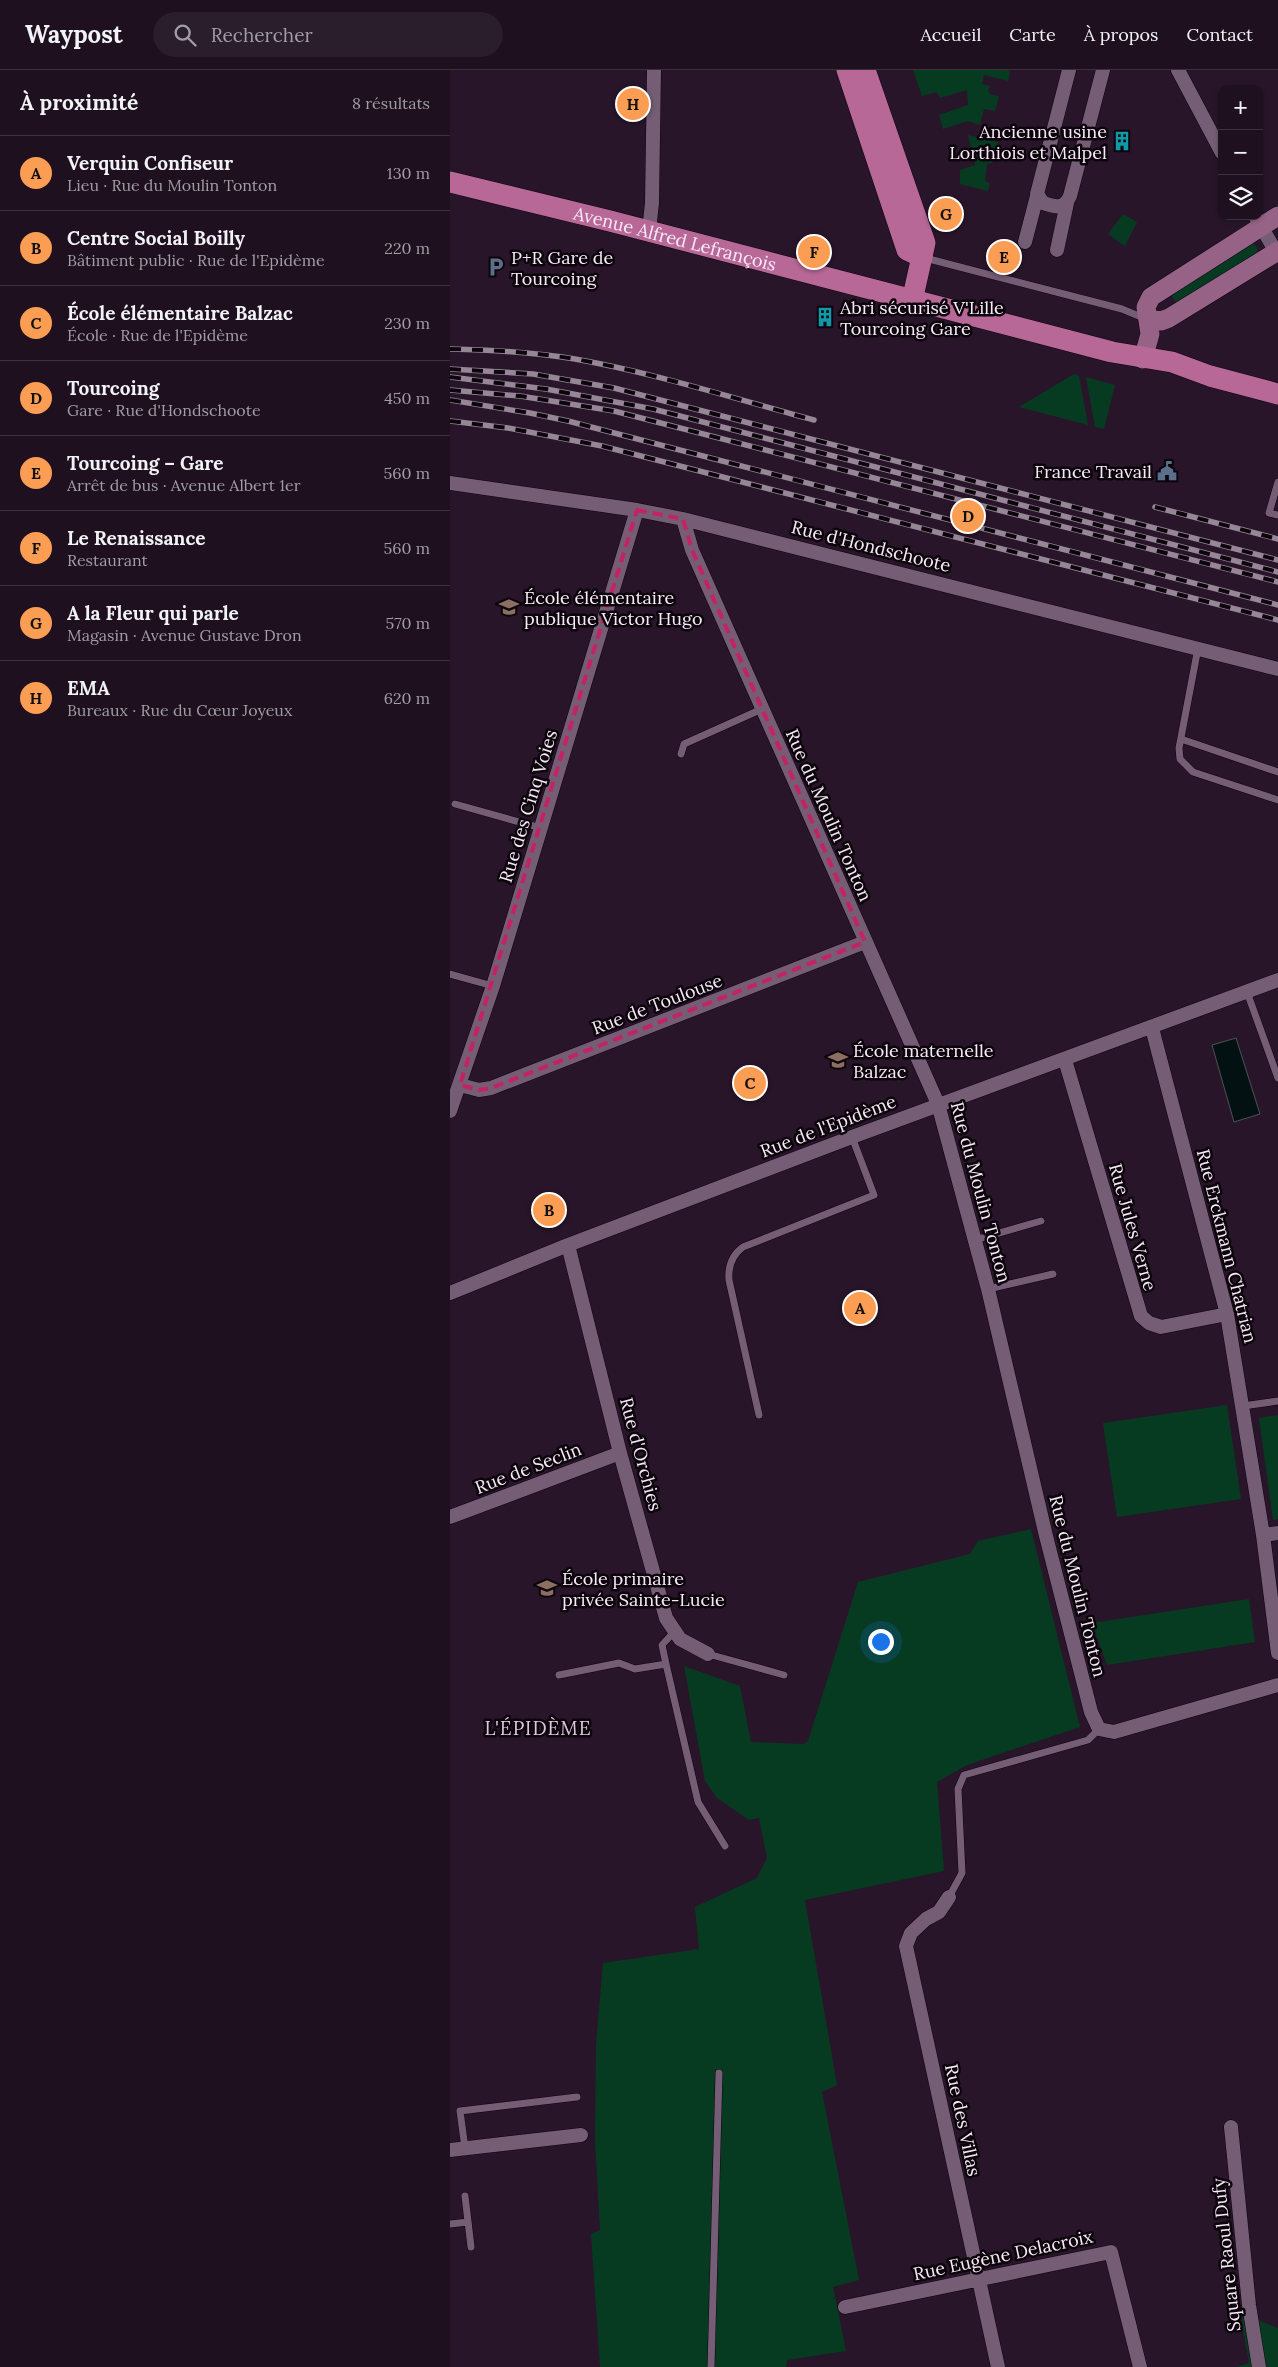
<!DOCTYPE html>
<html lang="fr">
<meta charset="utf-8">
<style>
:root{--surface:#1e101f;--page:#2b1e2c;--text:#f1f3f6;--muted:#a19da4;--line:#3c303d;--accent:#fc9d54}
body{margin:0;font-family:Lora,serif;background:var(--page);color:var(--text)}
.controls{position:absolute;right:15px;top:15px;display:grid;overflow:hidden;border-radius:10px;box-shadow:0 1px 4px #0004}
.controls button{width:45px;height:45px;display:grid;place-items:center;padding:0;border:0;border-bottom:1px solid var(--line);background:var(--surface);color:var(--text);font:25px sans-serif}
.you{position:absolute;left:430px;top:1571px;width:18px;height:18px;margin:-12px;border:4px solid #fff;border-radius:50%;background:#1a73e8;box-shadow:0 0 0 8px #1a73e833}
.badge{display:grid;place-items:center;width:32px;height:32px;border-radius:50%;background:var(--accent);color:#111;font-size:16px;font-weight:700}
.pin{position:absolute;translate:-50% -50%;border:2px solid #fff;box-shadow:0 1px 5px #0006}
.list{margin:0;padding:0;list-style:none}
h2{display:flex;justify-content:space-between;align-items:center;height:65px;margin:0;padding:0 20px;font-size:21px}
h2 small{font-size:16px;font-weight:400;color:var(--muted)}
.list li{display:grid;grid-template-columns:32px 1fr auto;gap:15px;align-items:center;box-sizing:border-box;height:75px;padding:0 20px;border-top:1px solid var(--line)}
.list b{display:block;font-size:19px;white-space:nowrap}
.list p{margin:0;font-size:16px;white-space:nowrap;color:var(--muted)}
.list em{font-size:16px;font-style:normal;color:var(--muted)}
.icon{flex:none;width:28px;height:28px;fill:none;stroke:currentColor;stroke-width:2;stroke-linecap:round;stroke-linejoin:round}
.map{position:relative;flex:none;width:828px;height:2297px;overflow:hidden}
header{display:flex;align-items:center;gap:30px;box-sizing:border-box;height:70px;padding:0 25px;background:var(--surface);border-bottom:1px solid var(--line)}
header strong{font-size:24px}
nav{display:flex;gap:28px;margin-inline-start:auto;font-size:18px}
.search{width:350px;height:45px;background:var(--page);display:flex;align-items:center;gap:12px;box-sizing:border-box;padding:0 18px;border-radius:28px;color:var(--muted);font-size:19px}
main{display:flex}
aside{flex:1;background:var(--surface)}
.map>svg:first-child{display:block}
</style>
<header>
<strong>Waypost</strong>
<div class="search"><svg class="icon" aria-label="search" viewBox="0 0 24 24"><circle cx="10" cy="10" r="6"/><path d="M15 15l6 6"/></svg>Rechercher</div>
<nav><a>Accueil</a><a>Carte</a><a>À propos</a><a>Contact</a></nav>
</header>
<main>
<aside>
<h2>À proximité<small>8 résultats</small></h2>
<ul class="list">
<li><span class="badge">A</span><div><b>Verquin Confiseur</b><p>Lieu · Rue du Moulin Tonton</p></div><em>130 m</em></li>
<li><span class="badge">B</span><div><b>Centre Social Boilly</b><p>Bâtiment public · Rue de l'Epidème</p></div><em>220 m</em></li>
<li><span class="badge">C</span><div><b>École élémentaire Balzac</b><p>École · Rue de l'Epidème</p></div><em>230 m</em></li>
<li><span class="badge">D</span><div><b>Tourcoing</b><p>Gare · Rue d'Hondschoote</p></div><em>450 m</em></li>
<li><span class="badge">E</span><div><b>Tourcoing – Gare</b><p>Arrêt de bus · Avenue Albert 1er</p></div><em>560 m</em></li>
<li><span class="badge">F</span><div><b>Le Renaissance</b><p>Restaurant</p></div><em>560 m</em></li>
<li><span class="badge">G</span><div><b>A la Fleur qui parle</b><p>Magasin · Avenue Gustave Dron</p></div><em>570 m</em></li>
<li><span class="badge">H</span><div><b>EMA</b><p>Bureaux · Rue du Cœur Joyeux</p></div><em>620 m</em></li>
</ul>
</aside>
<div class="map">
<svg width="828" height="2297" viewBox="0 0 828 2297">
<rect width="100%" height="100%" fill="#281529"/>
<!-- green -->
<path fill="#073b21" d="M463,0H558L560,2L558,11L534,5L532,14L540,16L538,21L540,24L549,26L545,41L534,39L530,55L518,51L493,59L489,45L518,35L517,20L490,28L487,22L472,26Z
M518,65L548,72L547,74L551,76L548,88L544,87L542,93L537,94L535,111L540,113L538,121L510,114V100L525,95Z
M673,144L687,152L675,176L658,164Z
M802,172L807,177L808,184L728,236L719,221Z
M624,304L629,306L638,355L569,337Z
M636,307L665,315L654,359L645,357Z
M777,1335L791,1429L667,1447L653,1353Z
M828,1345V1449L823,1450L809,1348Z
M581,1459L630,1657L517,1695L487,1712L494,1801L355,1830L387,2015L372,2022L409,2210L383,2217L396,2281L337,2290L336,2297H150L141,2164L150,2160L145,2071L146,1975L153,1893L249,1879L245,1837L307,1808L317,1788L309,1748L299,1750L267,1728L255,1711L234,1596L290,1616L301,1672L353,1674L358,1671L408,1512L520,1484L528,1471Z
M799,1529L805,1572L657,1595L642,1553Z
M790,2243L828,2258V2297H786L799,2293Z"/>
<!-- water -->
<path fill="#041113" stroke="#4d5257" d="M786,968L810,1044L784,1052L762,975Z"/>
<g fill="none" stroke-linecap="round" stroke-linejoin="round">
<defs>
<path id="lane" d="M475,188L672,239L696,249
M828,412L819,443L828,445
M748,578L729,678L730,689L743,702L828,730
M731,669L828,702
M231,684L234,674L312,639
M5,734L91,758
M0,904L43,916
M797,922L828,1008
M525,1170L591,1151
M538,1219L603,1204
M793,1336L828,1331
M309,1345L279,1210C278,1197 282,1185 293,1177L424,1125L402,1067
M258,1584L334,1605
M216,1594L212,1575L224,1562
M109,1605L169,1593L185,1599L216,1594L248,1732L275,1776
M499,1827L512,1803L508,1719L514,1705L638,1670L649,1659
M15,2078L10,2041L127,2027
M15,2126L21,2177
M0,2154L18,2152
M261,2297L269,2003"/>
<path id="street" d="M619,0L587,124L593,133C605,137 614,140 620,126L653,0
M728,0L772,83
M805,146L826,182
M199,161L202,133L204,0
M575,172L587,126
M607,180L617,133
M0,413L187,440L233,449L828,599
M233,449L242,480L488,1034L538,1219L596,1466L641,1642L649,1659L664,1662L828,1615
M702,958L777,1244L813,1465L828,1583
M615,990L691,1246L699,1253L711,1257L777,1244
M10,1015L29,1020L41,1018L415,872
M0,1041L43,916L187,440
M118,1175L170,1383L216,1548L230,1569L258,1584
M0,1223L118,1175L402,1067L828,910
M0,1447L170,1383
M813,1465L828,1463
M499,1827L489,1842L476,1849L461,1863L456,1876L548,2297
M781,2057L799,2235L809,2297
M0,2080L131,2065
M395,2237L661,2182L690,2297"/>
<path id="secondary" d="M698,249L711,251L719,248L828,181
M693,289L700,264L696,237L701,227L828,146"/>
<g id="primary">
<path d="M397,0L457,180L472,187"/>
<path d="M415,0L475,173L462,231"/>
<path id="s1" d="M0,112L160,151L662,282L722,292L760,306L828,324"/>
</g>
</defs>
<!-- lane casing -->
<use href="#lane" stroke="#100211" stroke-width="8"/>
<!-- street casing -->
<use href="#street" stroke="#100211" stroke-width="15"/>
<!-- secondary casing -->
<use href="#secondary" stroke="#100211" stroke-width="20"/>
<!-- primary casing -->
<use href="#primary" stroke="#100211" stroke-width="22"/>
<!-- lane -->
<use href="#lane" stroke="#745d75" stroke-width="7"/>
<!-- street -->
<use href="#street" stroke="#745d75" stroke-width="14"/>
<!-- secondary -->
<use href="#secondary" stroke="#966286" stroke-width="19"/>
<!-- primary -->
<use href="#primary" stroke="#b76897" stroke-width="21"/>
<defs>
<path id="rail" d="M0,279C42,280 83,282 125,289C205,303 285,329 364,350
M0,299L83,304L164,318L828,490
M0,307L96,319L203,339L828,502
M0,320L70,326L164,341L828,512
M0,330L80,343L118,351L828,535
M0,351L58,358L152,376L828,550
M705,437L828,469"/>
</defs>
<!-- rail casing -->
<use href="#rail" stroke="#968697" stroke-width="5.5"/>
<!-- rail -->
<use href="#rail" stroke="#0c050c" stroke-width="4" stroke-dasharray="11" stroke-linecap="butt"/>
</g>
<!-- marked area -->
<path fill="none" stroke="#c52263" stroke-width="4" stroke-dasharray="10 6" stroke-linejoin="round" d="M187,440L233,449L242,480L415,872L41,1018L29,1020L10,1015Z"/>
<!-- icons -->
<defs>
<symbol id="building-bare" viewBox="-9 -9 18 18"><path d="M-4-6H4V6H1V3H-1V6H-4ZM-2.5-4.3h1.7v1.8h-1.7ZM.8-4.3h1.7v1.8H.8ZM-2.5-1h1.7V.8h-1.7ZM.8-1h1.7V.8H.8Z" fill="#0f9aa8" stroke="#0c050c" stroke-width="2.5" paint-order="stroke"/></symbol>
<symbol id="parking-bare" viewBox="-9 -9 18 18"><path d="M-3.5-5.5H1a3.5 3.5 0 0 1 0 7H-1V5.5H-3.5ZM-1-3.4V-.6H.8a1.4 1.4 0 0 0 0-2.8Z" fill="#5c6f8a" stroke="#0c050c" stroke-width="2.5" paint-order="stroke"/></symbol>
<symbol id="civic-bare" viewBox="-9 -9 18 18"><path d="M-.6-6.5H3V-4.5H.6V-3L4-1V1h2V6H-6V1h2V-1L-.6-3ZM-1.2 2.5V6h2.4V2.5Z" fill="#5c6f8a" stroke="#0c050c" stroke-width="2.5" paint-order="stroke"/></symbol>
<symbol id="school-bare" viewBox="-9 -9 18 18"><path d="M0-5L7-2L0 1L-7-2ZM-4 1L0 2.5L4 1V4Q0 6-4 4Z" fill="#8d6e63" stroke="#0c050c" stroke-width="2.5" paint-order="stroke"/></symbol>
</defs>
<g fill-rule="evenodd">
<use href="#building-bare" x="658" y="57" width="28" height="28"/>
<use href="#parking-bare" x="32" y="183" width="28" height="28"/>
<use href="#building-bare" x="361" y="233" width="28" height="28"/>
<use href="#civic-bare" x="703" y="387" width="28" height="28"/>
<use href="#school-bare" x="45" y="523" width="28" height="28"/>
<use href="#school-bare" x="374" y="976" width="28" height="28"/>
<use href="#school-bare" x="83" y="1504" width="28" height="28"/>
</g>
<g text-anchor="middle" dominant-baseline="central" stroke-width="5" stroke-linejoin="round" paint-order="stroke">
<!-- poi labels -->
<g font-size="18" fill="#f7e9f7" stroke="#0c050c" text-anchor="start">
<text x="657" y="61" text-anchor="end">Ancienne usine<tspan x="657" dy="21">Lorthiois et Malpel</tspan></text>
<text x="61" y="187">P+R Gare de<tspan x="61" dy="21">Tourcoing</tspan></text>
<text x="390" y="237">Abri sécurisé V'Lille<tspan x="390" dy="21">Tourcoing Gare</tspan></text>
<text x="702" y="401" text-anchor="end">France Travail</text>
<text x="74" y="527">École élémentaire<tspan x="74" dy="21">publique Victor Hugo</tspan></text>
<text x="403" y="980">École maternelle<tspan x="403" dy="21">Balzac</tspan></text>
<text x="112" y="1508">École primaire<tspan x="112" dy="21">privée Sainte-Lucie</tspan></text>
</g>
<!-- street labels -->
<g font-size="18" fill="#f7e9f7" stroke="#0c050c">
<text stroke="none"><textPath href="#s1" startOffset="232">Avenue Alfred Lefrançois</textPath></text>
<text transform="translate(421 476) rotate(14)">Rue d'Hondschoote</text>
<text transform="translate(78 736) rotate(-73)">Rue des Cinq Voies</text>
<text transform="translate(379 745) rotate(66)">Rue du Moulin Tonton</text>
<text transform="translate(207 934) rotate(-21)">Rue de Toulouse</text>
<text transform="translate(378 1056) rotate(-21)">Rue de l'Epidème</text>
<text transform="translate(531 1122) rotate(75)">Rue du Moulin Tonton</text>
<text transform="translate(683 1157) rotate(74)">Rue Jules Verne</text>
<text transform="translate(777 1176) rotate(76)">Rue Erckmann Chatrian</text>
<text transform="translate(191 1384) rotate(75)">Rue d'Orchies</text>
<text transform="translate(78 1398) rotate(-21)">Rue de Seclin</text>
<text transform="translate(628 1516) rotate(76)">Rue du Moulin Tonton</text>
<text transform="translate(513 2050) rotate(78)">Rue des Villas</text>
<text transform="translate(553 2185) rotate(-12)">Rue Eugène Delacroix</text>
<text transform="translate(776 2185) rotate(-96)">Square Raoul Dufy</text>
</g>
<!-- neighbourhood labels -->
<g font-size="19" letter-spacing="1" fill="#e0c5e0" stroke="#0c050c">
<text x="88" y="1658">L'ÉPIDÈME</text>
</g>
</g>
</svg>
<div class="controls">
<button>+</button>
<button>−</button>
<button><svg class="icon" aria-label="layers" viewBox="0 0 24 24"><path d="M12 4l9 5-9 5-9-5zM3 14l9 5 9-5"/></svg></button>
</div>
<div class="you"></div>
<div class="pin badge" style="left:410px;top:1238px">A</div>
<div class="pin badge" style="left:99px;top:1140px">B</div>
<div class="pin badge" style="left:300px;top:1013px">C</div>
<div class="pin badge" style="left:518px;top:446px">D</div>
<div class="pin badge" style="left:554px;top:187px">E</div>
<div class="pin badge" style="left:364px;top:182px">F</div>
<div class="pin badge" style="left:496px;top:144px">G</div>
<div class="pin badge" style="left:183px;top:34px">H</div>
</div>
</main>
